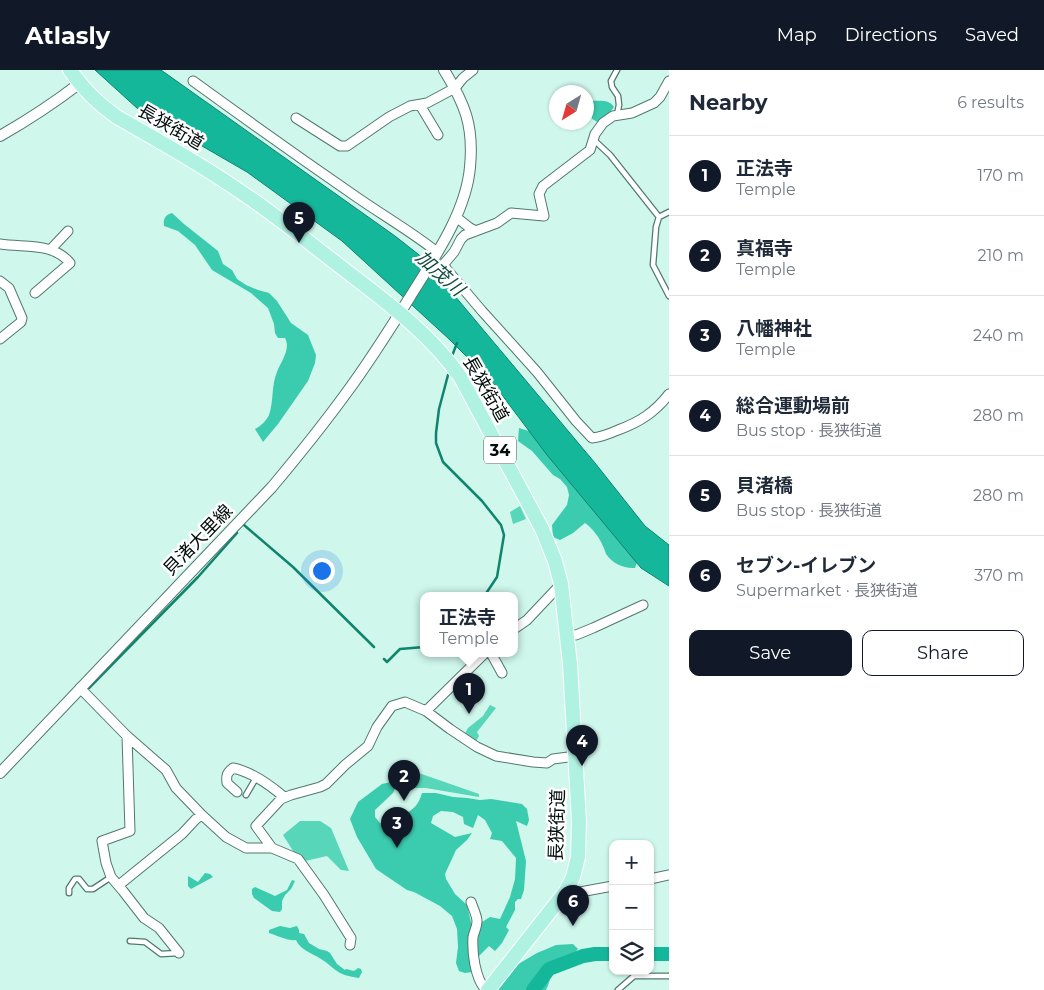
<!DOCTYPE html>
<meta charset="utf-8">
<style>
:root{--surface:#fff;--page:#f6f6f7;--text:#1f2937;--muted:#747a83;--line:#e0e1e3;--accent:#111827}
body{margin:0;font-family:Montserrat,"Noto Sans JP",sans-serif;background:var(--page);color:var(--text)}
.controls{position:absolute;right:15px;bottom:15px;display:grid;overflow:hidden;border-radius:10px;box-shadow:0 1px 4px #0004}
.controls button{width:45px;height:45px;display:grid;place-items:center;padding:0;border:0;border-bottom:1px solid var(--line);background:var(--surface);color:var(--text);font:25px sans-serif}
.compass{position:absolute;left:549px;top:15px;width:45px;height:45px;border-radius:50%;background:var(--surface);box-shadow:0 1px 4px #0004;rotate:217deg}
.you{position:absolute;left:321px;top:500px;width:18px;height:18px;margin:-12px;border:4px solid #fff;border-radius:50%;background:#1a73e8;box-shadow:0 0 0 8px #1a73e833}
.badge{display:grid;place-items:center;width:32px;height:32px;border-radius:50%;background:var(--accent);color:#fff;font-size:16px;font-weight:700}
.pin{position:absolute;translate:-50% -41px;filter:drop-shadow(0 1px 2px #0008)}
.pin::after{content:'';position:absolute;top:26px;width:18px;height:15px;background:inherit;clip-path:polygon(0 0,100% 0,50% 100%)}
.popup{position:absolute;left:420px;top:522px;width:98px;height:65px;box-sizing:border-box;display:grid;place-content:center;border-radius:10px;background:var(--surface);filter:drop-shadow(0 1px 4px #0005);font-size:16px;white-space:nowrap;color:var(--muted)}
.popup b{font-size:19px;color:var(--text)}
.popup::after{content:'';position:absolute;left:50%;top:100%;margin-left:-10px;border:10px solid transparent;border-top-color:var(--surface)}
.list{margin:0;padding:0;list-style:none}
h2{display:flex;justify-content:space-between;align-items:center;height:65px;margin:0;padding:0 20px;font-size:21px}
h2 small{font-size:16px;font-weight:400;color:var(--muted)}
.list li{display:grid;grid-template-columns:32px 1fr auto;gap:15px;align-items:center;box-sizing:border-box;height:80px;padding:0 20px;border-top:1px solid var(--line)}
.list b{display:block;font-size:19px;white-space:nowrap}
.list p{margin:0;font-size:16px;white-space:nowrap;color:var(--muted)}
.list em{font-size:16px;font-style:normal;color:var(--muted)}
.actions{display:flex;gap:10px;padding:15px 20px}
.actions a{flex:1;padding:11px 0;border:1px solid var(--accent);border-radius:10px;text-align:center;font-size:18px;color:var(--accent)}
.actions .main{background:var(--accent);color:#fff}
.icon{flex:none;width:28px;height:28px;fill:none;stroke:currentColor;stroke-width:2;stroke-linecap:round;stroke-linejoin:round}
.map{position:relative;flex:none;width:669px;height:920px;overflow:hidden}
header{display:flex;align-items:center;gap:30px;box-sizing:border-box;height:70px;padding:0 25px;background:var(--accent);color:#fff}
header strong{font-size:24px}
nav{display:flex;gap:28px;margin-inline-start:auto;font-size:18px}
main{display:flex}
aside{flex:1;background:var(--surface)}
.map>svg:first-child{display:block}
</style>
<header>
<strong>Atlasly</strong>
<nav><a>Map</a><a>Directions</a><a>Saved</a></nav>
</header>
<main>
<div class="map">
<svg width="669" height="920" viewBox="0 0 669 920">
<rect width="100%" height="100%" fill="#cff7eb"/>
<!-- green -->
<path fill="#57d6b9" d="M520,436L526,449L513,454L510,442Z
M490,635L496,638L477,662L479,666L475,673L464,665L468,658L483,646Z
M413,701L479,724V727L426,718H413Z
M300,751H320L331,758L349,801L341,800L327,786L305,791L295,784L283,765Z"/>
<!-- forest -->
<path fill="#3bcbae" d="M590,31C599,31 609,29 614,37L605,49L599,53C589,48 587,43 587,32Z
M172,143L184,154L218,181L223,194L232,200L237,209L246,215L258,220L269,223L277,231L291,253L308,265L316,285L315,293L308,311L278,354L263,372L255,359C261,356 266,351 269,345C274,331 271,316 277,302C281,291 291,279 285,268H278L275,263L274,254L268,238L251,223L212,200L195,175L178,161L164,156C163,149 165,145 172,143Z
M519,358L535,363L641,481L635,498C624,499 612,493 606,484C605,481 604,478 603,476C599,467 593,459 585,453L573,463L560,470L553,467L552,455L567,435L569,425L567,417L560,409L553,405L532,381L518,371Z
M391,712L396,716L393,723L375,740V747L380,753L383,754L394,743L404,745C414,739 419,734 422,723H436L453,727L467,728L480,730L491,729L522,734L527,739L529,750L527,756L516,751L526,791L524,820L521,829H518L515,832V840L506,857L509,860L502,873L495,881L489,876L478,887L475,881L482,852L490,847L500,849L510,827L515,809L516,788L502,771L490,769L492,763L485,750L478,745L473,758L464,754L463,747L453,742L441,741L433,746L431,753L455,767L472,763L467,770L456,780L445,804L446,809L455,824L467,835L473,861L469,886L472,902L465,903L459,901L456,893L458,877L457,859L452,846L440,836L414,822L407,820L376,799L357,767L350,749L358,732L382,714Z
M205,803L210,804L213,807L191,819L188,816V806L198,812Z
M292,810L295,811L291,819L285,825L282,831V839L280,842L272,841L254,828L252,824V819L255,817L275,826L287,820Z
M280,856L290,858L297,856L299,860V863L304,864L309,873L319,879L327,881L330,883L337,894L345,900L346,899C352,900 353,903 358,898L361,899L362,902L359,908C353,907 346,906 340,903C333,899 328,893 321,889C312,883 300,880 296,870C288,871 278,866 269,863V860Z
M573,874L578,879C571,889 564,886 557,893C550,901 551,911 546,920H495L515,896L537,883L556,875Z"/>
<!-- water -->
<path fill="#15b79a" stroke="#0f846f" d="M95,0H161L395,166L423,188L595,393L645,456L669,475V516L641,498L547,385L493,313L449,269L342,171L247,102L138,39Z"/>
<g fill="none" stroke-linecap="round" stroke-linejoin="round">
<!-- stream -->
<path stroke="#0f846f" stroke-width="2.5" d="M452,286L457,273
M448,305L439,339L436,363V373L443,392L482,431L501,455L504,465L497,507L485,525
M244,455L293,497L374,577
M384,589L387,592L400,579L424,577
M89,618L198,507L237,463"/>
<!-- river -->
<path stroke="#15b79a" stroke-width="14" d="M650,884H669
M533,920L549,899L583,886L595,884H613"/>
<defs>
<path id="service" d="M617,0L611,11L612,17L618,26L619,35L617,45
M594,70L610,85L659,147
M669,142L659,147L656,157L653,195L669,226
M246,725L256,708
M69,823V818L75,809H79L87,819H93L111,807
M130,871L145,872L161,884L179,883
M618,920L634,906H669"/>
<path id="minor" d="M193,11C248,51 303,90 358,128C384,146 412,162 437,182
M669,11L660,27L654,33L632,43L613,46L603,53L595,64L590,80L543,116L539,124L544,146L511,143L497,153L465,165L461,169L454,182L443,195L482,241L537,302L576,351L592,368C602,367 609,364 618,360C640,352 655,342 669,324
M420,35L438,65
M296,48L340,76H347L389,47L410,36L427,33L455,18L463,8L473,0
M456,147L470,158L476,161
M0,174C24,178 53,172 70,193L35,223
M51,179L68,161
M0,211L9,218L22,248L21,252L0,269
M514,559L527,550L561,514
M567,565H576L593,558L643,535
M491,583L502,603
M80,618L127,666L166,700L176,718L202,745
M426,641L450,659L477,677L496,686L533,692L547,693L553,689L576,686
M127,666L130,761L102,771L106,793L111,807L123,821L144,848L159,858L179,883
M237,722L227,713C226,705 227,703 233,698C252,702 270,715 284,727
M272,778L298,789L324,825L351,868L350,875
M650,809L669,805
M119,815L182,764L196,749L202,745L226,767L246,778H272L256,756L281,729L291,725L320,717L326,714L345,695L368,676L377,657L392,636L405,632L426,641L485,583
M566,821L580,822L613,816
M471,832C473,838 477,846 477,851C477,857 474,862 473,867C472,882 475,909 486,920"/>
<path id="tertiary" d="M0,66C28,50 54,33 80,13
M0,703L272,417C298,386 323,355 347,322C370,291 390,259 410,227C434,188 466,143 470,97C474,56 465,34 444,0"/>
<path id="primary" d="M70,0C83,19 98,34 117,47C159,71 201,94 241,122C276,145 308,172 341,197C385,231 430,263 461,308L542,459L555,491L561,514L570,594L579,751L578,787L573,807L566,821L488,920"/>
</defs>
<!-- service casing -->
<use href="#service" stroke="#53786e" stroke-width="7"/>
<!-- minor casing -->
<use href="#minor" stroke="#53786e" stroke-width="11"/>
<!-- tertiary casing -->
<use href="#tertiary" stroke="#53786e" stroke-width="12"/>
<!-- primary casing -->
<use href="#primary" stroke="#fff" stroke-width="16"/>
<!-- service -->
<use href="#service" stroke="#fff" stroke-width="4.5"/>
<!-- minor -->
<use href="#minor" stroke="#fff" stroke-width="9"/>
<!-- tertiary -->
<use href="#tertiary" stroke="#fff" stroke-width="10"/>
<!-- primary -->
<use href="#primary" stroke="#b0f2e2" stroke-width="14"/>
</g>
<g text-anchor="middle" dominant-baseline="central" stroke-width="5" stroke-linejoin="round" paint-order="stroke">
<!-- shield labels -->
<rect fill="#fff" stroke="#4e5654" stroke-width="1" x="484" y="366.5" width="32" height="27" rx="4"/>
<g font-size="16" font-weight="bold" fill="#020e0b">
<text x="500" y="380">34</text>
</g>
<!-- street labels -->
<g font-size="18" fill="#020e0b" stroke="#fff">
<text transform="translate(171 57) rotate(30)">長狭街道</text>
<text transform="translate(486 319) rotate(60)">長狭街道</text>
<text transform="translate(198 470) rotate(-46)">貝渚大里線</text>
<text transform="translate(557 755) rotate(-88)">長狭街道</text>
</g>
<!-- water labels -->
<g font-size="19" font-style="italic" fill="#134e42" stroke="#fff">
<text transform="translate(440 203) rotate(42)">加茂川</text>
</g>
</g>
</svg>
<div class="controls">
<button>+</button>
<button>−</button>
<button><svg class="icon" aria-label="layers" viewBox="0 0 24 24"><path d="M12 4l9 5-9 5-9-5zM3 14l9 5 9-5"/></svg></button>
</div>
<svg class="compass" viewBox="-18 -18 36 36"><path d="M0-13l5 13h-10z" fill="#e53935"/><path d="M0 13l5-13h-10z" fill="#747a83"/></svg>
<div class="you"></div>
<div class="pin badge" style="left:469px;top:644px">1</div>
<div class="popup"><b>正法寺</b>Temple</div>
<div class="pin badge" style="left:404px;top:731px">2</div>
<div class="pin badge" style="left:397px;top:778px">3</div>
<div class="pin badge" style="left:582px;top:696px">4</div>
<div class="pin badge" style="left:299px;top:173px">5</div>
<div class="pin badge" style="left:573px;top:856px">6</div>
</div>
<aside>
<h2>Nearby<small>6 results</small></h2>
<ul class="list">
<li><span class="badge">1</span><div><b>正法寺</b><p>Temple</p></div><em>170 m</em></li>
<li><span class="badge">2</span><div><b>真福寺</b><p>Temple</p></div><em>210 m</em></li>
<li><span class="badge">3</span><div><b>八幡神社</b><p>Temple</p></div><em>240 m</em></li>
<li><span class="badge">4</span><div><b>総合運動場前</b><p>Bus stop · 長狭街道</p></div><em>280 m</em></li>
<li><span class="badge">5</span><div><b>貝渚橋</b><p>Bus stop · 長狭街道</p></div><em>280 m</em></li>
<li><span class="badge">6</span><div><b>セブン-イレブン</b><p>Supermarket · 長狭街道</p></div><em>370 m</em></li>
</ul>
<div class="actions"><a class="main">Save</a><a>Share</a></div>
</aside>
</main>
